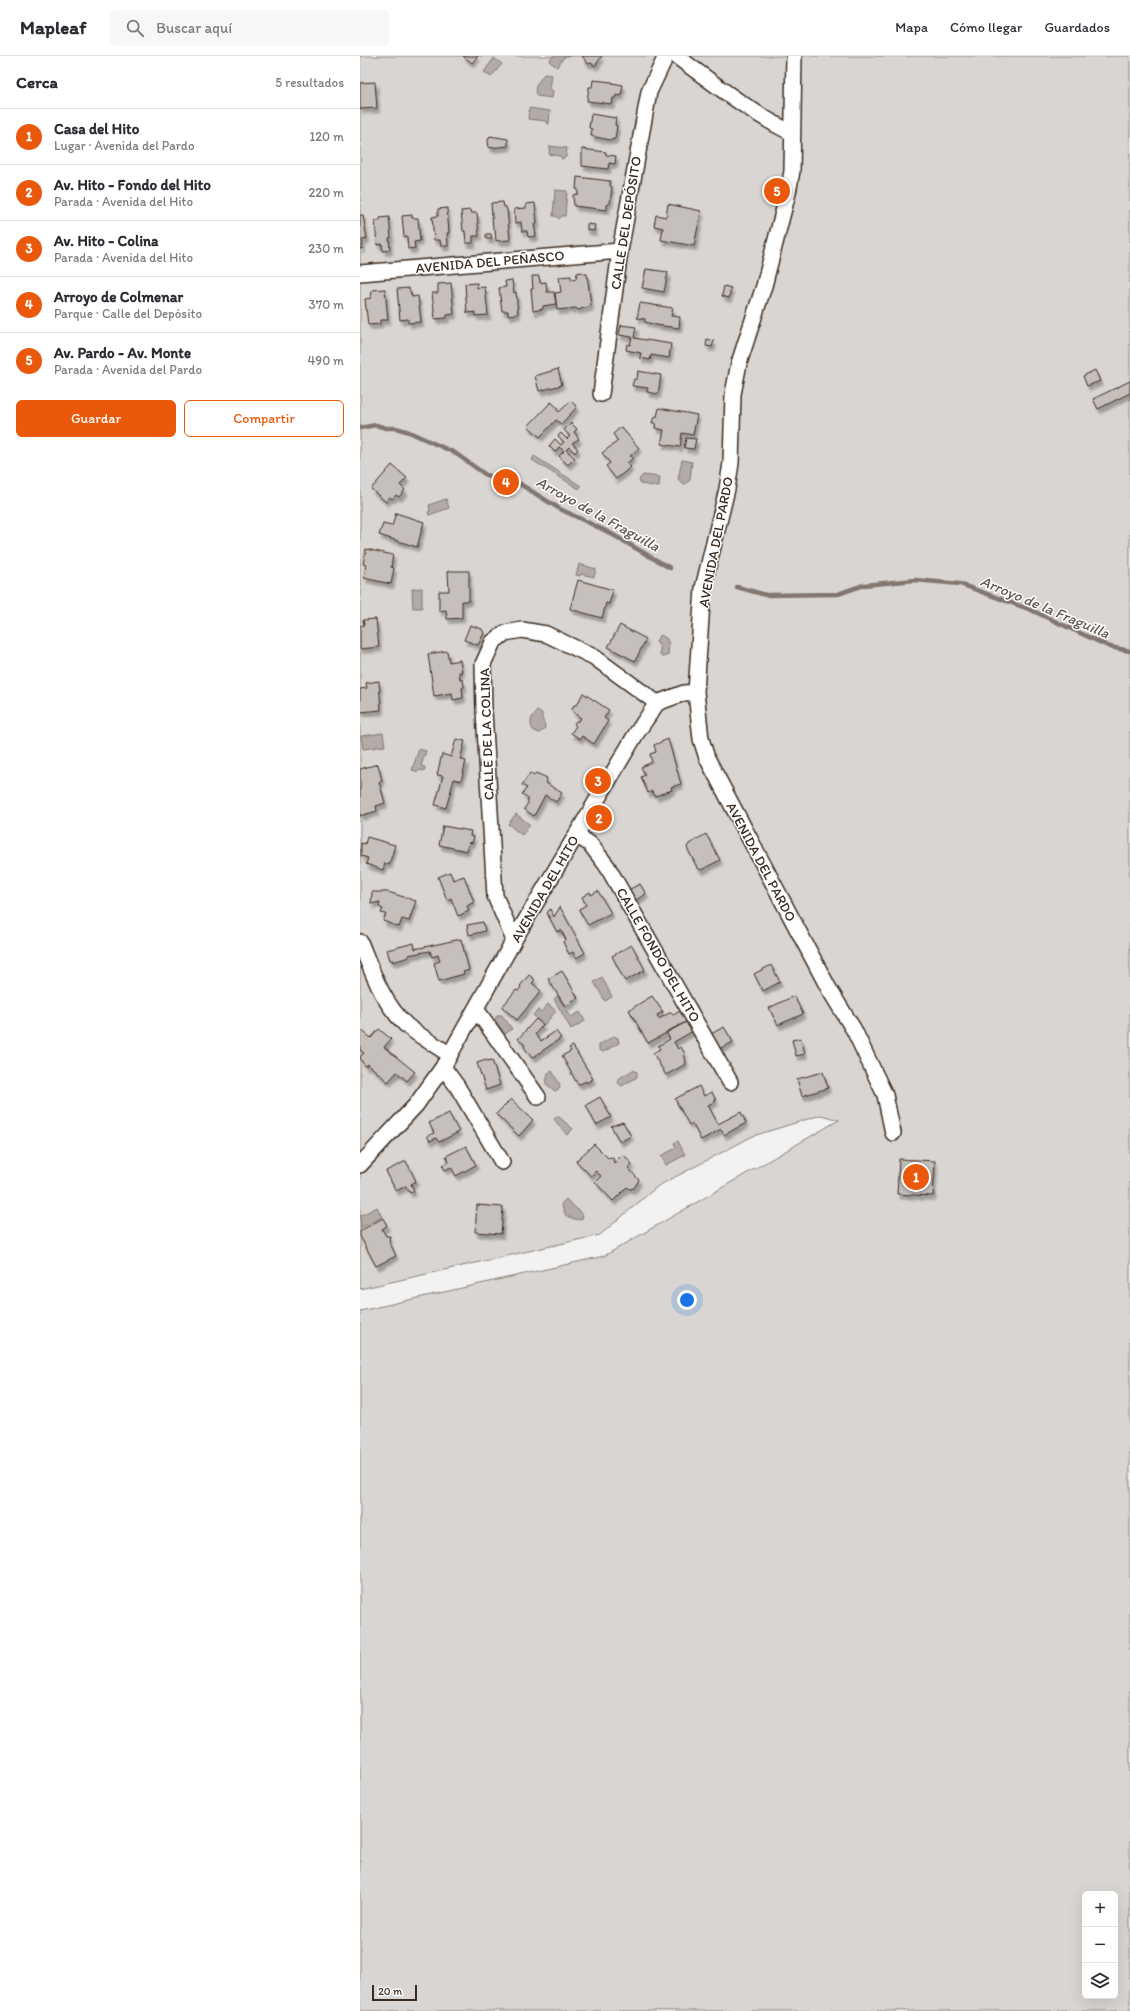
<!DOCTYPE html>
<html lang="es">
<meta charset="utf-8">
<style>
:root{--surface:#fff;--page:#f7f7f7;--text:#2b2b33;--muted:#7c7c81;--line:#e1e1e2;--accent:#ea580c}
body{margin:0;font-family:Itim,sans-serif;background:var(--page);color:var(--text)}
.controls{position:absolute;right:12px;bottom:12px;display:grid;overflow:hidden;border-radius:6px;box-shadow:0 4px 16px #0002}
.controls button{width:36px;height:36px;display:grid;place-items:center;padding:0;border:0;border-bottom:1px solid var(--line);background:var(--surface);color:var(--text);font:20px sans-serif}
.scale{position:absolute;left:12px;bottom:10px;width:45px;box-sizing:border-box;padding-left:4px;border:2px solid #3b2a1e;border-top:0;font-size:11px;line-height:14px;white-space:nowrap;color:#3b2a1e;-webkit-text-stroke:3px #fff;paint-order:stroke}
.you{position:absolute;left:327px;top:1244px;width:14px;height:14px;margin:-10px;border:3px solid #fff;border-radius:50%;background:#1a73e8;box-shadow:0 0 0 6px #1a73e833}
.badge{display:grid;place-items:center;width:26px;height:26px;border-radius:50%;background:var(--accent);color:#fff;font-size:13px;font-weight:700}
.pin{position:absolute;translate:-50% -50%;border:2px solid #fff;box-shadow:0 1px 4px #0006}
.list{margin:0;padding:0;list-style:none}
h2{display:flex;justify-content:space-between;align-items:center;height:52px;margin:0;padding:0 16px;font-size:17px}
h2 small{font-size:13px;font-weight:400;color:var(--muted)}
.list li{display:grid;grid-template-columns:26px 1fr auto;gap:12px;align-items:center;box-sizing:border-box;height:56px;padding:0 16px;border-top:1px solid var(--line)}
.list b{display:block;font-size:15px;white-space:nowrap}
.list p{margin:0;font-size:13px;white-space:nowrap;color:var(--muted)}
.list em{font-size:13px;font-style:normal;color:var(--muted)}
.actions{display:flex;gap:8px;padding:12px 16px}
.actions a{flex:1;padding:9px 0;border:1px solid var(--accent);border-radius:6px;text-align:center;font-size:14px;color:var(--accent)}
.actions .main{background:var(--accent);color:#fff}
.icon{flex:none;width:22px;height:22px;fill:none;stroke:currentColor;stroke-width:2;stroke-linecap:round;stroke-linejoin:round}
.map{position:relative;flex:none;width:770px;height:1955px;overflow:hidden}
header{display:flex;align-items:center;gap:24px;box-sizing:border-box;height:56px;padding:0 20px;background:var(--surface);border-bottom:1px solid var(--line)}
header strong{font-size:19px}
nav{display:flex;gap:22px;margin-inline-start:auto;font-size:14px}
.search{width:280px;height:36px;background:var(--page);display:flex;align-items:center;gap:10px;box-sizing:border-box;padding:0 14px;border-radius:6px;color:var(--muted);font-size:15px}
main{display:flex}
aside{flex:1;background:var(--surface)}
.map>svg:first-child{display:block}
</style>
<header>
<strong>Mapleaf</strong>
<div class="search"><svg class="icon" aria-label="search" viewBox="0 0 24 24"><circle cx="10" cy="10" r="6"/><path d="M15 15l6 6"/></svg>Buscar aquí</div>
<nav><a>Mapa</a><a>Cómo llegar</a><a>Guardados</a></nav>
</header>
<main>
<aside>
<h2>Cerca<small>5 resultados</small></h2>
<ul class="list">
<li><span class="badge">1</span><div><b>Casa del Hito</b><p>Lugar · Avenida del Pardo</p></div><em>120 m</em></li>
<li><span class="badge">2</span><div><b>Av. Hito - Fondo del Hito</b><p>Parada · Avenida del Hito</p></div><em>220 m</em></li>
<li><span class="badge">3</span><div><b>Av. Hito - Colina</b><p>Parada · Avenida del Hito</p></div><em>230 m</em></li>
<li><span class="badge">4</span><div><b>Arroyo de Colmenar</b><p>Parque · Calle del Depósito</p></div><em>370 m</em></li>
<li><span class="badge">5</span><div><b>Av. Pardo - Av. Monte</b><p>Parada · Avenida del Pardo</p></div><em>490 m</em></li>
</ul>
<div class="actions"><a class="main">Guardar</a><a>Compartir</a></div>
</aside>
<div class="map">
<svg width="770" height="1955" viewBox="0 0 770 1955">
<defs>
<filter id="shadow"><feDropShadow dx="2.5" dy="4.5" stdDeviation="1" flood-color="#0004"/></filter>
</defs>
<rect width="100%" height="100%" fill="#f3f2f2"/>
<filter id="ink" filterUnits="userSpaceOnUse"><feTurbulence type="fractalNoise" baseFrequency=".025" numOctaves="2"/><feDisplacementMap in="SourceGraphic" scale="8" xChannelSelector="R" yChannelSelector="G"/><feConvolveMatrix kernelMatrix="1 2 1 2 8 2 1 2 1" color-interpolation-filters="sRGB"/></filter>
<g filter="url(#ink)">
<!-- green -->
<path fill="#d8d5d2" stroke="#8a8078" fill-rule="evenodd" d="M0,0H770V1955H0V1255L244,1200L479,1064L461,1059L393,1080L298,1130L240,1179L0,1233ZM725,1838H755V1940H725Z"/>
<!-- water -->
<path fill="#b2aba7" stroke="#827770" d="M193,0H210L204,1L197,11L189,5Z
M134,2L142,8L131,21L124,16Z
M184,18L192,19L190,33L193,35L192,42L177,40C172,32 179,25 184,18Z
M169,52L190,55L189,68L186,67V65L168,63Z
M190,90L207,92L206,101L202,103L200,100L189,98Z
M195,134L207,135L205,160H202L199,163L196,160H193Z
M174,400L221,430L219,433L172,404Z
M322,404L332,406L330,424L324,429L318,423Z
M283,419L300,421L299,431L281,428L279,424Z
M86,443L89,452L69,459L68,456L70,455L69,449Z
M219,508L236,513L234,521L221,518L220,520L216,519Z
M62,532V552H53L52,533Z
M301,579L307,583L309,589L308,599L304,601L300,599V591L296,586L298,581Z
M177,655L182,657V663L185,669L184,674L179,677L173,674C169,667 171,661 177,655Z
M23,677L25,690L3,693L1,680Z
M59,693L66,695L61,710L65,711L64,715L60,714L58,716L52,714Z
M156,758L170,769L162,779L148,768Z
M242,921L252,941L245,945L234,926Z
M198,940L211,961L220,956L225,965L211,973L194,943Z
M188,948L196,955L184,969L173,959L178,954L181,956Z
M137,959H142L152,973L145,978L135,964Z
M254,980L258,982L259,987L243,996L239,994V989Z
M273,1014L277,1016V1021L262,1030L258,1027V1023Z
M192,1015L200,1029L199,1033L195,1035L186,1028L188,1017Z
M198,1060L213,1073L207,1079L194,1063Z
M318,1085L325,1099L306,1109L301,1100L316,1092L314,1087Z
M206,1143L222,1158L223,1160L221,1164L214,1163L206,1160L201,1148Z
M17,1151L22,1161L1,1172L0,1160Z"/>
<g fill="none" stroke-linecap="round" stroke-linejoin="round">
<!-- stream -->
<path stroke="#827770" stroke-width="4.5" d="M0,372L16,369L26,372H36L49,376L95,397L126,419L160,428L200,453L248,476L310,512
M377,531L406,539L478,538L504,529L555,524L600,528L671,554L750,591L770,595"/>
</g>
<!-- building -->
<path fill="#c6c0bd" stroke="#3b2a1e" filter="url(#shadow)" d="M103,0H118L112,7Z
M222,0H242L235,10L231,7L228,8Z
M233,24L252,26V27L263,29L261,40L256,39L255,42H253L252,48L227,45L229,31H232Z
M15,26L17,52L0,53V27Z
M231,58L256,62L255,69L257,70L255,83L250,84L231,80L232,73L229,72Z
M130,80L148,83V90L129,92L128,84Z
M222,93L246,96V99L256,100L255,108L249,107L248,113L222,110Z
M217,121L250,125V130L252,131L250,147L247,149V154L214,150L213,139L218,138V133H216Z
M143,146L144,151H146L147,154L150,184L136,185L135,173H133L131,147Z
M175,147L177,168H174L176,180L168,181L167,175H162L161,166L155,167L154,153L166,152V148Z
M308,148L341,155L334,190L301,184L303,172L294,170L296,159L306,161Z
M87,152L89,177H87L88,190H81L80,184H74L72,161L78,160V153Z
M110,154L111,157H117L119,180H113V187H106L105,175H103L101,155Z
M0,159H3L7,183L2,184L3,192L0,193Z
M52,159V162H58L60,185L54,186L55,192L48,193L47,180L44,181L42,160Z
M29,161L31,182H29L30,194L23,195L22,188L17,189L15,165H20V162Z
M227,168L235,169L234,175L227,174Z
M126,178H131L132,183H126Z
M286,213L308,216L304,236L282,232Z
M222,216L224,218H227L231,250L218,254L216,252L197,254L195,237L201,236L199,221L211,220V224L216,223L217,217Z
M172,220H179L180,227L186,226L187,236H194L196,248L183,250V253L173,255L171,233H173Z
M152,224L154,237L156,236L158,258L148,259V255H142L139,232L146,231L145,225Z
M91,227L94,258L87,259V262L75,263L72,237H78V228Z
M117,227V232L125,231L128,259L115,260V256L107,257L105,228Z
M364,230L371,232L369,242L362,240Z
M49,232L52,241L58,240L61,266L48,267V263L40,264L37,233Z
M25,233L28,264H20V268L8,269L5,243L11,242L12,234Z
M280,247L313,252L311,260L320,261L319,272L296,269L285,266V263L277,262Z
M261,269L276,271L274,282L311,288L309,302L291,299L290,304L280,302L281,297L266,294L267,288L270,289L272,281L259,279Z
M347,283L354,285L352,291L346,290Z
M198,313L202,329L179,335L175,320Z
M735,314L740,325L727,330L723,320Z
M278,315L301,319L298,338L287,336L288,332L272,330L274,323H277Z
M770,325V337L738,353L733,343Z
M211,345L217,351L201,368L196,364L180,381L168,370L191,346L198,352L196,353L199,356Z
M299,352L337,359L333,379L322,377L320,391L301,388L304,374L295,372L296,367H292L294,360L297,361Z
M211,367L217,373L214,376L219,383L212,387L218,393L215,397L209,391L206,394L215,402L208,409L199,400L204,395L199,391L195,396L189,390L195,383L201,389L204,386L198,380L201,377L207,383L210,380L204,374Z
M261,371L279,392L270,400L273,402L267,407L271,411L256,423L246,410L250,407L242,397L258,385L253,378Z
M326,382L336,383L334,393L324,392Z
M32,409L47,422L40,429L45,434L39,441L36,439L32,443L30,441L26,446L11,433Z
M36,457L64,466L57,491L19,479L23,468L32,470Z
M6,493L33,499L31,511L34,512L31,528L4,522L6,509L3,508Z
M88,515H109V545H102V562L87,563L86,554L79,555V535H89Z
M218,524L253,534L249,548L246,547L242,562L210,553Z
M16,563L19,591L0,593V570L4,569L3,564Z
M110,569L122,573L124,577L118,589L104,584Z
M260,569L286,583L275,605L248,591Z
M87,595L89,606L100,604L102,616H99L100,624H103L104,631L102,632L103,642L93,644L92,637L74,640L68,598Z
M19,625L21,654L0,656V633L7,632L6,627Z
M223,637L249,654L244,662L248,665L234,688L222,680L220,683L211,677L216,670L214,668L216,665H219L221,662L213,656L212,653L214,649H217Z
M96,683L105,685L100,703L106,705L101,725L94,723L86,752L75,749L83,720L77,719L82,698L91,701Z
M308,683L321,728L311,731L312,734L295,740L292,735L288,737L281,721L285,719L281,711L292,706L290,698L296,696L294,689Z
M18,708L22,725L19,726L25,747L16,750L17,755L0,760V713Z
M170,717L174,720L176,717L185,721L187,722L186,727L202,737L196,746L185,739L174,760L164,753L168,747V742L162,738L167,732L162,729Z
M83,770L111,775L110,780L114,781L112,787L109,786L107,795L79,789Z
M346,778L360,804L341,814L337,811L328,794L327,791L329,788Z
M7,781L35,789L29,809L25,807L23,814L6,808L8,802L1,800V787L5,788Z
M90,816L93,824L104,820L114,846L107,850L109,855L98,860L91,842L87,844L78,821Z
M280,828L286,838L274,845L268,834Z
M238,835L251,857L228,869L220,856L219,853L226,849L222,841L230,836L231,839Z
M12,836H28L56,845L49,865L42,863L39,871L23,865L26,858L21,857L23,853L19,851L20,846L11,848Z
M200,851L225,897L216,902L213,896L209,898L203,886L206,884L201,874L197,876L187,857L190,853L194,861Z
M123,866L125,875L109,879L107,869Z
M101,883L109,914L103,916L104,918L79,925L74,907L80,905L78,899L72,901L70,895L48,899L49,901L33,906V904H30L27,894L54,887L55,893Z
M272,889L285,914L265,925L252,900Z
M411,909L420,926L403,935L394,918Z
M202,915L218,942L212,945V947L205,950L188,923Z
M169,919L175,924L172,927L181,935L157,964L142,951L156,934L158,935L161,931L160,930Z
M292,940L303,956L297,959L299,963L311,956L313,959L322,954L328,965L288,987L269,954Z
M434,940L443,958L418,969L409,952Z
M176,963L183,969L175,978L181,985L196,975L201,982L172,1002L164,991L165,989L158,983Z
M328,965L333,975L314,986L318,993L321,991L324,996L326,1008L306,1019L293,997L300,993L298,990L310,983L306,976Z
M364,971L373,986L359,993L351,978Z
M0,973L11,982L19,973L31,983L24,991L55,1016L47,1025L37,1016L28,1026L8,1008L6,1010L2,1006L0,1001L4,997L0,994Z
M441,982L445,998L436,1000L432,984Z
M213,990L233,1023L227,1027L226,1025L220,1028L217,1027L202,1000L211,995L209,992Z
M126,1004L127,1005L132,1004L140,1029L126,1034L117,1007Z
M463,1016L468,1032L442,1040L437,1023Z
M339,1030L344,1040L352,1036L356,1045L348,1049L358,1068L381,1056L386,1067L364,1079L361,1073L341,1084L332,1067L329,1069L315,1043Z
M240,1041L251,1061L236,1069L226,1049Z
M151,1043L173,1064L159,1080L136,1058Z
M89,1057L99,1076L79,1086L76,1082L70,1085L67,1080L74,1077L69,1067Z
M263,1066L271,1080L260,1086L251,1070Z
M234,1088L248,1102L253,1101L254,1107L263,1098L272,1108L268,1112L279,1124L274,1132L270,1133L267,1131L253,1145L235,1126L241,1120L236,1115L231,1120L216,1105Z
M106,1090L116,1109L96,1120L91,1111L85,1114L82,1109L89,1106L86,1100Z
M539,1103L575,1105L573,1140L537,1138Z
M46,1105L56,1125L51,1128L54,1135L50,1137L46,1130L36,1135L26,1115Z
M117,1149L143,1151L141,1178L115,1176Z
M23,1162L27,1170L22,1173L26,1180H30L29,1185L36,1200L16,1210L0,1180V1175Z"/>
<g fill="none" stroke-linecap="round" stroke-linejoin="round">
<defs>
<path id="minor" d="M316,0C353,27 391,57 432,77
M434,0L432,115L428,137L404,230L379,307L373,338L371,407L367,433L343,532L336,636L341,683L347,702L469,933L494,974L525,1039L533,1077
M0,217L260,195
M241,338L260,195L289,36L306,0
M216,779L230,788L247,810L370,1026
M154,884L135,840L124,655L123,608L133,586L145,577L162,574L186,578L234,601L297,647
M0,886C12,915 22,946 46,969C59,980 76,989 90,999
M116,953L178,1041
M83,1011L97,1030L142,1106
M0,1109L56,1049L83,1011L154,884L276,678L297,647L324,637L336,636"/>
</defs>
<!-- minor casing -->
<use href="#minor" stroke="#3b2a1e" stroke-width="18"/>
<!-- minor -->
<use href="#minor" stroke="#fff" stroke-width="15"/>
</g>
</g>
<g text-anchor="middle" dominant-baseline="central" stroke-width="3" stroke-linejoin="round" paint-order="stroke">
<!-- street labels -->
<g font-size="14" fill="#3b2a1e" stroke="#fff">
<text transform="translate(266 167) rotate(-81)">CALLE DEL DEPÓSITO</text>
<text transform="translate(130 206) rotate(-5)">AVENIDA DEL PEÑASCO</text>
<text transform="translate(356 486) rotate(-79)">AVENIDA DEL PARDO</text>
<text transform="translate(127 678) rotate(-92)">CALLE DE LA COLINA</text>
<text transform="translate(401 806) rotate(62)">AVENIDA DEL PARDO</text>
<text transform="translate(185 833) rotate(-60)">AVENIDA DEL HITO</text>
<text transform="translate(298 899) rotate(60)">CALLE FONDO DEL HITO</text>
</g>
<!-- water labels -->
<g font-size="15" font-style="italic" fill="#65574e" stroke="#fff">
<text transform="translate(238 458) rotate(29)">Arroyo de la Fraguilla</text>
<text transform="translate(685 551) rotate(23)">Arroyo de la Fraguilla</text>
</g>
</g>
</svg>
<div class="controls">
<button>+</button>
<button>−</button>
<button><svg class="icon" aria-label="layers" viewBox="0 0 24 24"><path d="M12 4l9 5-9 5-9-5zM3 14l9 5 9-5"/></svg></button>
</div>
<div class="scale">20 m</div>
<div class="you"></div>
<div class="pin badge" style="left:556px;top:1121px">1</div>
<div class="pin badge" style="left:239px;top:762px">2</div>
<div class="pin badge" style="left:238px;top:725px">3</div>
<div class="pin badge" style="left:146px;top:426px">4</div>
<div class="pin badge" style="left:417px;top:135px">5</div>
</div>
</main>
